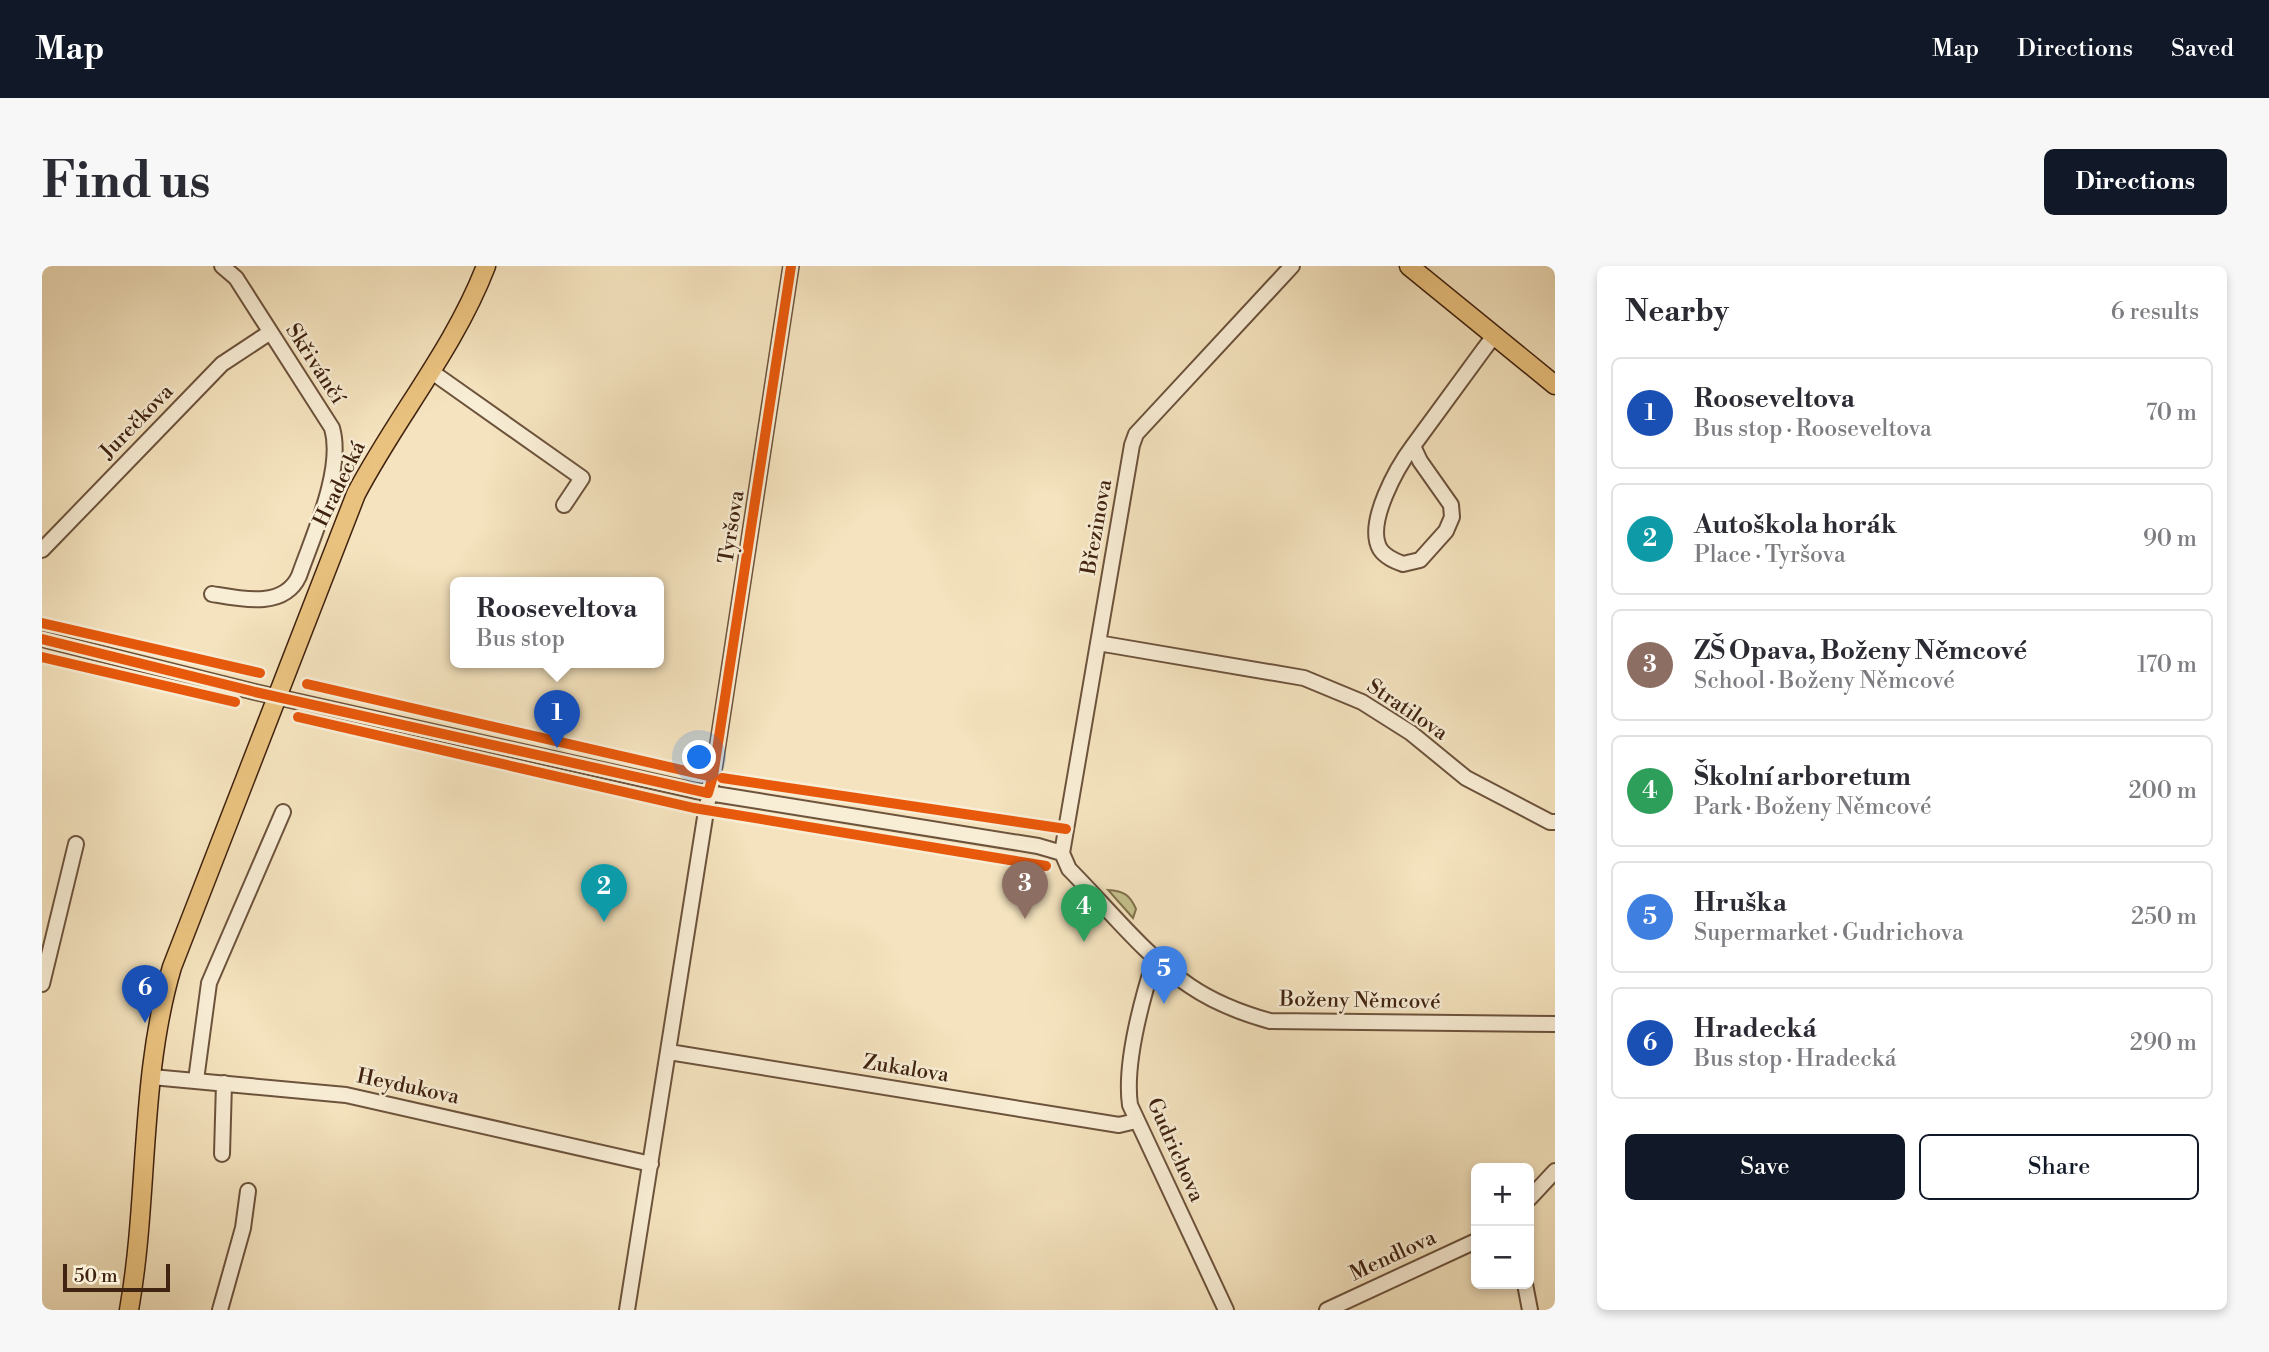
<!DOCTYPE html>
<meta charset="utf-8">
<style>
:root{--surface:#fff;--page:#f7f7f7;--text:#2b2b33;--muted:#7c7c81;--line:#e1e1e2;--accent:#111827}
body{margin:0;font-family:"Libre Bodoni",serif;background:var(--page);color:var(--text)}
.controls{position:absolute;right:21px;bottom:21px;display:grid;overflow:hidden;border-radius:10px;box-shadow:0 4px 10px #0003}
.controls button{width:63px;height:63px;display:grid;place-items:center;padding:0;border:0;border-bottom:2px solid var(--line);background:var(--surface);color:var(--text);font:35px sans-serif}
.scale{position:absolute;left:21px;bottom:18px;width:107px;box-sizing:border-box;padding-left:7px;border:4px solid #402310;border-top:0;font-size:19px;line-height:24px;white-space:nowrap;color:#402310;-webkit-text-stroke:5px #f8edd5;paint-order:stroke}
.you{position:absolute;left:658px;top:492px;width:24px;height:24px;margin:-18px;border:5px solid #fff;border-radius:50%;background:#1a73e8;box-shadow:0 0 0 10px #1a73e833}
.badge{display:grid;place-items:center;width:46px;height:46px;border-radius:50%;background:var(--accent);color:#fff;font-size:23px;font-weight:700}
.pin{position:absolute;translate:-50% -58px;filter:drop-shadow(0 2px 4px #0008)}
.pin::after{content:'';position:absolute;top:37px;width:24px;height:21px;background:inherit;clip-path:polygon(0 0,100% 0,50% 100%)}
.popup{position:absolute;left:408px;top:311px;width:214px;height:91px;box-sizing:border-box;display:grid;place-content:center;border-radius:10px;background:var(--surface);filter:drop-shadow(0 2px 5px #0005);font-size:23px;white-space:nowrap;color:var(--muted)}
.popup b{font-size:26px;color:var(--text)}
.popup::after{content:'';position:absolute;left:50%;top:100%;margin-left:-14px;border:14px solid transparent;border-top-color:var(--surface)}
.list{margin:0;padding:0;list-style:none}
h2{display:flex;justify-content:space-between;align-items:center;height:91px;margin:0;padding:0 28px;font-size:30px}
h2 small{font-size:23px;font-weight:400;color:var(--muted)}
.list li{display:grid;grid-template-columns:46px 1fr auto;gap:21px;align-items:center;box-sizing:border-box;height:112px;margin:0 14px 14px;padding:0 14px;border:2px solid var(--line);border-radius:10px}
.list b{display:block;font-size:26px;white-space:nowrap}
.list p{margin:0;font-size:23px;white-space:nowrap;color:var(--muted)}
.list em{font-size:23px;font-style:normal;color:var(--muted)}
.actions{display:flex;gap:14px;padding:21px 28px}
.actions a{flex:1;padding:16px 0;border:2px solid var(--accent);border-radius:10px;text-align:center;font-size:24px;color:var(--accent)}
.actions .main{background:var(--accent);color:#fff}
.map{position:relative;flex:none;width:1513px;height:1044px;overflow:hidden;border-radius:10px}
header{display:flex;align-items:center;gap:42px;box-sizing:border-box;height:98px;padding:0 35px;background:var(--accent);color:#fff}
header strong{font-size:33px}
nav{display:flex;gap:38px;margin-inline-start:auto;font-size:24px}
.intro{display:flex;align-items:center;justify-content:space-between;box-sizing:border-box;height:168px;padding:0 42px}
h1{margin:0;font-size:49px}
.button{padding:18px 32px;border-radius:10px;background:var(--accent);color:#fff;font-size:24px;font-weight:700}
main{display:flex;gap:42px;padding:0 42px}
aside{flex:1;background:var(--surface);border-radius:10px;box-shadow:0 4px 10px #0003}
.map>svg:first-child{display:block}
</style>
<header>
<strong>Map</strong>
<nav><a>Map</a><a>Directions</a><a>Saved</a></nav>
</header>
<div class="intro"><h1>Find us</h1><a class="button">Directions</a></div>
<main>
<div class="map">
<svg width="1513" height="1044" viewBox="0 0 1513 1044">
<rect width="100%" height="100%" fill="#f4e3be"/>
<filter id="stains"><feTurbulence type="fractalNoise" baseFrequency=".00286" numOctaves="4"/><feColorMatrix values="0 0 0 0 .2 0 0 0 0 .09 0 0 0 0 .02 0 0 0 .5 -.17"/></filter>
<radialGradient id="worn" r=".72"><stop offset=".6" stop-color="#630" stop-opacity="0"/><stop offset="1" stop-color="#630" stop-opacity=".3"/></radialGradient>
<!-- green -->
<path fill="#c4c18c" stroke="#82724e" stroke-width="2" d="M1066,624C1082,625 1088,629 1094,643L1091,652Z"/>
<g fill="none" stroke-linecap="round" stroke-linejoin="round">
<defs>
<path id="minor" d="M390,106L540,212L522,239
M1371,180L1378,195L1409,239L1410,251L1404,265L1378,294L1361,298C1353,295 1343,291 1338,283C1323,257 1356,200 1371,180L1442,83L1452,70
M0,284L180,98L227,67
M170,328C199,333 242,343 257,310C271,270 302,203 290,162L194,12L180,0
M0,373L213,426L654,525L996,580L1020,587
M1056,377L1262,412L1320,436L1369,467L1424,512L1508,556H1513
M1020,587L1090,179L1094,168L1250,0
M1020,587L1027,603C1064,640 1105,692 1148,720C1173,737 1199,747 1228,755L1513,758
M1113,692C1100,733 1082,797 1088,839L1184,1044
M0,718L34,578
M627,786L1077,859L1094,855
M110,811L304,829L609,898
M154,814L167,717L241,546
M180,888L182,817
M1487,933L1513,905
M1483,1018L1488,1044
M178,1044L201,962L206,925
M585,1044L664,545L671,510L749,0
M1285,1044L1434,975"/>
<path id="major" d="M1367,0L1513,119
M87,1044C107,931 97,812 130,701L314,228C355,150 412,83 444,0"/>
</defs>
<!-- minor casing -->
<use href="#minor" stroke="#6d533c" stroke-width="18"/>
<!-- major casing -->
<use href="#major" stroke="#402310" stroke-width="21"/>
<!-- minor -->
<use href="#minor" stroke="#f8edd5" stroke-width="14"/>
<!-- major -->
<use href="#major" stroke="#eac27f" stroke-width="18"/>
<defs>
<path id="cycleway" d="M0,357L218,407
M0,373L213,426L666,527L671,510L749,0
M0,391L193,436
M265,418L666,510
M256,451L652,542L1004,600
M680,512L1024,563"/>
</defs>
<!-- cycleway casing -->
<use href="#cycleway" stroke="#f8edd5" stroke-width="15"/>
<!-- cycleway -->
<use href="#cycleway" stroke="#e8590c" stroke-width="10"/>
</g>
<g text-anchor="middle" dominant-baseline="central" stroke-width="5" stroke-linejoin="round" paint-order="stroke">
<!-- street labels -->
<g font-size="21" fill="#402310" stroke="#f8edd5">
<text transform="translate(273 98) rotate(57)">Skřivánčí</text>
<text transform="translate(95 156) rotate(-46)">Jurečkova</text>
<text transform="translate(298 218) rotate(-64)">Hradecká</text>
<text transform="translate(690 261) rotate(-81)">Tyršova</text>
<text transform="translate(1055 261) rotate(-80)">Březinova</text>
<text transform="translate(1365 444) rotate(34)">Stratilova</text>
<text transform="translate(1318 735) rotate(1)">Boženy Němcové</text>
<text transform="translate(864 803) rotate(9)">Zukalova</text>
<text transform="translate(366 821) rotate(12)">Heydukova</text>
<text transform="translate(1133 884) rotate(66)">Gudrichova</text>
<text transform="translate(1351 990) rotate(-25)">Mendlova</text>
</g>
</g>
<rect width="100%" height="100%" filter="url(#stains)"/>
<rect width="100%" height="100%" fill="url(#worn)"/>
</svg>
<div class="controls">
<button>+</button>
<button>−</button>
</div>
<div class="scale">50 m</div>
<div class="you"></div>
<div class="pin badge" style="left:515px;top:482px;background:#1a4fb4">1</div>
<div class="popup"><b>Rooseveltova</b>Bus stop</div>
<div class="pin badge" style="left:562px;top:656px;background:#0f9aa8">2</div>
<div class="pin badge" style="left:983px;top:653px;background:#8d6e63">3</div>
<div class="pin badge" style="left:1042px;top:676px;background:#2e9e5b">4</div>
<div class="pin badge" style="left:1122px;top:738px;background:#3f7fe0">5</div>
<div class="pin badge" style="left:103px;top:757px;background:#1a4fb4">6</div>
</div>
<aside>
<h2>Nearby<small>6 results</small></h2>
<ul class="list">
<li><span class="badge" style="background:#1a4fb4">1</span><div><b>Rooseveltova</b><p>Bus stop · Rooseveltova</p></div><em>70 m</em></li>
<li><span class="badge" style="background:#0f9aa8">2</span><div><b>Autoškola horák</b><p>Place · Tyršova</p></div><em>90 m</em></li>
<li><span class="badge" style="background:#8d6e63">3</span><div><b>ZŠ Opava, Boženy Němcové</b><p>School · Boženy Němcové</p></div><em>170 m</em></li>
<li><span class="badge" style="background:#2e9e5b">4</span><div><b>Školní arboretum</b><p>Park · Boženy Němcové</p></div><em>200 m</em></li>
<li><span class="badge" style="background:#3f7fe0">5</span><div><b>Hruška</b><p>Supermarket · Gudrichova</p></div><em>250 m</em></li>
<li><span class="badge" style="background:#1a4fb4">6</span><div><b>Hradecká</b><p>Bus stop · Hradecká</p></div><em>290 m</em></li>
</ul>
<div class="actions"><a class="main">Save</a><a>Share</a></div>
</aside>
</main>
